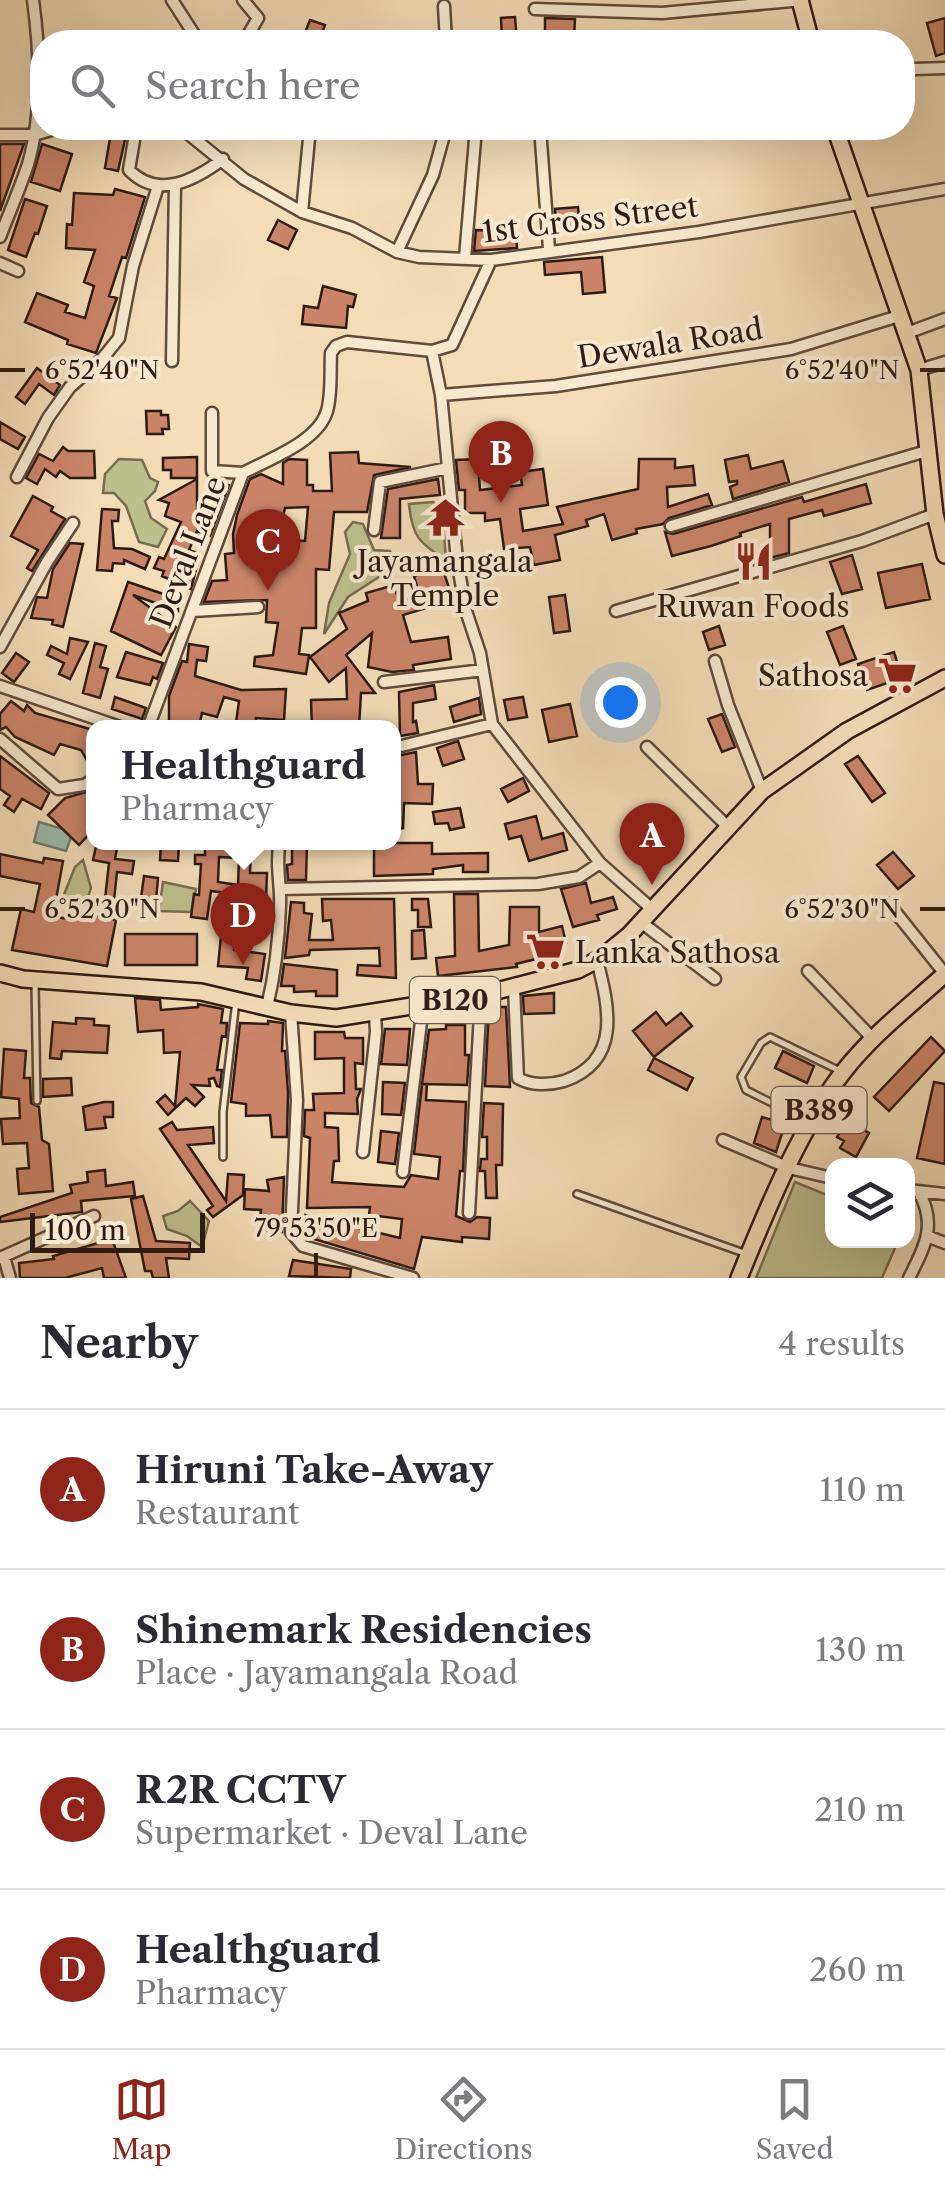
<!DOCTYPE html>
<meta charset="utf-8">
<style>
:root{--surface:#fff;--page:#f2f2f3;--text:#2b2b33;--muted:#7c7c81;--line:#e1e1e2;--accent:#8f2418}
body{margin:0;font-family:"Libre Caslon Text",serif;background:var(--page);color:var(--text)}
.controls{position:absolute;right:30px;bottom:30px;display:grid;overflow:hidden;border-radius:20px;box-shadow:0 10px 40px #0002}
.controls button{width:90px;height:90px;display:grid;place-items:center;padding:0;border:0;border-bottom:2px solid var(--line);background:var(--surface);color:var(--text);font:50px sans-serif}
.scale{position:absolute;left:30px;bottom:25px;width:175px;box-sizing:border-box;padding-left:10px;border:5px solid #2e1b14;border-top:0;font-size:28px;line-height:35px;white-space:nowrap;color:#2e1b14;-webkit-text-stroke:8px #f7e9d0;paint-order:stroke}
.you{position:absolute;left:620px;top:702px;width:35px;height:35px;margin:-25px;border:8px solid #fff;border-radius:50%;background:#1a73e8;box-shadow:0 0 0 15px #1a73e833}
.badge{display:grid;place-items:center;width:65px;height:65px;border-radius:50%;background:var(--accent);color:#fff;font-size:32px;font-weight:700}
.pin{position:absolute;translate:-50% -82px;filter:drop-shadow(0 2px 5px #0008)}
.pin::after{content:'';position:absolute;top:52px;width:35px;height:30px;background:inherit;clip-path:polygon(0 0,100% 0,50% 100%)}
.popup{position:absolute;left:86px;top:720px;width:315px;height:130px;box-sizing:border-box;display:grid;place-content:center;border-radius:20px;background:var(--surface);filter:drop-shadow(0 2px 8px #0005);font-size:32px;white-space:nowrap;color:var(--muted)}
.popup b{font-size:38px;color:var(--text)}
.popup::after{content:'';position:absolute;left:50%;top:100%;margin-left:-20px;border:20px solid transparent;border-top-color:var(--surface)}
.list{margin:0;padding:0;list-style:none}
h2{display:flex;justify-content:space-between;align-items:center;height:130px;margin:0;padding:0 40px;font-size:42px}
h2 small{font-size:32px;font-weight:400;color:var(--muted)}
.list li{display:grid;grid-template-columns:65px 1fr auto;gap:30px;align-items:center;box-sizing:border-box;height:160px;padding:0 40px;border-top:2px solid var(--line)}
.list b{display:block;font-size:38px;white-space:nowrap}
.list p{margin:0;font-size:32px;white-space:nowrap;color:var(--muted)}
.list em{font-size:32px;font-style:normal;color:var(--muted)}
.icon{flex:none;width:55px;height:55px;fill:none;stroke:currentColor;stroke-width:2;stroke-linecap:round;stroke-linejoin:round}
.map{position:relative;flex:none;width:945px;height:1278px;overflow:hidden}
.search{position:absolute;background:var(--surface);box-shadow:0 10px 40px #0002;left:30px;right:30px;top:30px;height:110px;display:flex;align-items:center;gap:25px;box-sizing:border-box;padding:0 35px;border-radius:40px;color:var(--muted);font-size:38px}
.sheet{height:770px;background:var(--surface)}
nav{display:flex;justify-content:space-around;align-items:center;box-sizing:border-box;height:140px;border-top:2px solid var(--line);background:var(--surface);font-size:28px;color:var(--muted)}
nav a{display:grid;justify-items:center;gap:5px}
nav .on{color:var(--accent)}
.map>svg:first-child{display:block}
</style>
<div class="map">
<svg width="945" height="1278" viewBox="0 0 945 1278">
<rect width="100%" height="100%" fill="#f2ddb7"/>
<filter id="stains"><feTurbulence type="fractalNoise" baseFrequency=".002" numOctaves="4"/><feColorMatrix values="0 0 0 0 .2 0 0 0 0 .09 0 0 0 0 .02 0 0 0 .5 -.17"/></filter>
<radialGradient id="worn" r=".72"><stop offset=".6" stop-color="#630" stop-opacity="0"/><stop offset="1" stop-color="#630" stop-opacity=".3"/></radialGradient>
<!-- green -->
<path fill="#bdc08d" stroke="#766e50" stroke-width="2.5" d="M119,459L142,460L150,478L158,482L155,491L145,501L151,518L167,529L158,547L139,542L126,506L114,493H103L105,474Z
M433,502L442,507L446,560C419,543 412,536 409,504Z
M353,522L363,524L374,550L390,551L396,566L348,597L324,634L329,603L350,554L345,532Z
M83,860L91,888L86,903L63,897L75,867Z
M163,882L196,889L191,912L159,911Z
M247,905L264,911L265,929L259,940L243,933L234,919Z
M795,1182L832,1197V1240L898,1241L882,1278H756Z
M190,1201L209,1221L202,1247L187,1236L167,1229L163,1216L178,1211Z"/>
<!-- water -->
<path fill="#9bbcae" stroke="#6f7c70" stroke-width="2.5" d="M39,822L73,832L66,851L34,842Z"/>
<!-- building -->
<path fill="#cb8468" stroke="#2e1b14" stroke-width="2.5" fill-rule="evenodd" d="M515,17L517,42H502L501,18Z
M545,18L575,19L574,38H545Z
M945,18V53L936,56L927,23Z
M310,20L325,25L319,42L302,40Z
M111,132L126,135L118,171L105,168Z
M1,144H24L0,211V146Z
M42,144L72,154L60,191L31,182Z
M115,189L145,197L126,258L122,257L109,296L117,298L96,353L67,344L68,340L25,322L37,293L68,305L65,312L85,318L94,286L84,282L95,250L66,248L67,224L72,225L74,193L113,195Z
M25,199L47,206L38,234L35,233L26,257L8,250Z
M578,207L580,229L556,232L555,209Z
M278,220L297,230L288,249L268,240Z
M476,230L516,231L517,248L474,251Z
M602,257L605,292L583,294L581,272L545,275L544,262Z
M323,286L356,295L353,307L348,306L346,328L302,324L304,306L318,308Z
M37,368L60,385L54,395L39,384L25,404L16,397Z
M146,411H161V415H168L169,429H162L163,434H147Z
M0,422L25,437L18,449L0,439Z
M63,447L68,451H94L95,478H70L60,471L56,477L45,469L37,484L26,478L39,454L53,461Z
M358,452L359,463L411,467L374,475L367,512H334L329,570L316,569V628H302L299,654L309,655L306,674L254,666L255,657L273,655L278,623L266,622L267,600L204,602L212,581L227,580L225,554L234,553L233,534L237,515L250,479L261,474L283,484V463L289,459L307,460V485H313V491H332L330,453ZM308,507L305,541L278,539L285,508Z
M748,455L751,469L783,461L789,482L733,499L730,487L737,484V481L729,482L725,460Z
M197,457V478H171V470H163V458Z
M478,459L480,490L522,485L520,472L543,469L548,505L520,509L523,531L563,524L557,507L638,489L639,459H675V468L693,466L695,485L667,487L668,507L708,494L712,505L669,518L663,524L636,529L637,533L612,540L604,514L586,520L588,526L555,535L560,560L534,565L530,547L504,549L500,519L485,521V513H465V490H459L456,460Z
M197,479V526L212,480L229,485L210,536L197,531L189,550L200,554L191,589L162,576L164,571L154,568L159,557L164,559L181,522L165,516L169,503L159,500Z
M438,479L440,495L400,499V538H381L388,489Z
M866,484L871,503L824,516L822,510L789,519V553L770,558V524L740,533L741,536L711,546L672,556L665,532L673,534L802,497L804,502Z
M33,496L53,507L51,511L65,519L32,571L27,568L38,550L11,536Z
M102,509L119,510L118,521H112L114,548L132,549L150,557L145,569L124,560V564L113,563L112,571L97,570Z
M70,543L83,544L63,627L52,624L53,620L31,618L37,597L47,598L53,569Z
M852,555L862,589L842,594L830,562Z
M922,564L930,599L886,608L878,573Z
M442,567L453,600L403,615L411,642L448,637L451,659L413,665L414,670L392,672L368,667L372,633L346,655L375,693H361L359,728H312L311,700L347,699L346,668L329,682L310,657L347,629L339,613L368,601L366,593L394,585L399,602L420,596L414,576Z
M128,582L178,599V611L133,595L176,627L161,655L111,631Z
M565,595L570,631L554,633L549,597Z
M719,626L725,645L709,650L703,632Z
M843,626L856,659L840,665L827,632Z
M70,638L88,642L70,679L59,674L64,663L47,655L51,646L67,654Z
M95,643L106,646L100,667L108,669L100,698L83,693Z
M189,644L208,647L206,661L197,660L195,676L241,690L286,689L284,720L256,718L255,725L236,723L239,701L224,697L217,717L202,713L199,726L169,721V696L182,661L187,662Z
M126,652L163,663L157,679L153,677L150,685L117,677Z
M894,652L902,678L867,690L858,664Z
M16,653L29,662L14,682L2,673Z
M434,685L436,699L413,703V722L416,721L418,733L400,736L399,692Z
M115,697L146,708L142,719L112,709Z
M523,697L527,717L508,720L504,700Z
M479,698L481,714L454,722L450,707Z
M11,701L24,711L27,705L35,713L93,730V771L81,750L60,744L54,755L15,737L6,727L0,730V714Z
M570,704L577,736L549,742L542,710Z
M722,714L735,747L722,752L708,719Z
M458,741L464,759L443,766L437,748Z
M416,752L418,784H433L432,804L404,803L403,828L393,829L396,756Z
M0,756L49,793L41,809L22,799L14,812L4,805L10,796L0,789Z
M858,756L885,793L872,802L845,764Z
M523,778L529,791L508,802L501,789Z
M93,790V830L79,845L48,815L65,798Z
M460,808L464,827L450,830L448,823L435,824L433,812Z
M536,816L542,839L563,833L567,850L529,861L521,836L509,839L505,824Z
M669,837L679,848L661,863L651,851Z
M97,842H118L115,859L134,861L132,874L117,872L112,919L116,920L107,966L12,950L21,909L34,912L40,884L0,876V854L43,863L44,858L63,861L53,916L72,920L74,912L103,917L109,863L93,860Z
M161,842H179L178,861L160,860Z
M205,842H223V847L251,848L250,873H267L266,899L211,891L207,919L191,917L194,894L199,895L201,864H195V855H205ZM219,857L239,858L238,885L218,882Z
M292,842H307L306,880H288L287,865L292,864Z
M393,843H432V854L488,853V872H463V865L433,869V874L374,876V847Z
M893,852L914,876L898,889L877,865Z
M144,876L158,878L156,900L141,898Z
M586,883L591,903L613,897L617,909L597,915L599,920L573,927L561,889Z
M454,894H478L479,951L509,945L510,907H539V932L562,926L566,943L546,947L548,956L516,964L517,967L438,976L436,958L455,956Z
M322,899H394L396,978L357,975L358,965L380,966L379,948L310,950L309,955L285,958L291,902L304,903V913L312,914L309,940H333L331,920L323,921Z
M412,899H428L431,927H418V910H412Z
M424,930L426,958L412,959V931Z
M125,934H197V965H125Z
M221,936L235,937L234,950L265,954L261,981L246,979L248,968L218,966Z
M284,964L337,970V996H316V991L294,992V986H281Z
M554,993V1013L524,1014L523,996Z
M135,998L160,1000L161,1010L198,1007V1004L223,1009L221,1023H227L226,1037L222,1036L217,1070H222L220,1087L217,1086L214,1078L209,1079L210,1086L192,1085L204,1097L195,1106L186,1098L168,1115L157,1102L165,1095L175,1106L180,1052L164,1053L163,1030L138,1032Z
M489,1007H506L510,1087L485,1086Z
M656,1012L666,1025L681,1013L692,1026L654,1057L633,1031Z
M76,1018L94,1019V1025L109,1026L107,1053L62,1051L61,1059L50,1058L53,1022L76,1024Z
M268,1021L283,1023L282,1051H285L288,1092L287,1137H272L270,1115L246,1116V1104L231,1102L240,1023L268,1024Z
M446,1025H465V1055H469L467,1085L422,1084L429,1030L446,1029Z
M385,1029H410L407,1065L381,1064Z
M315,1032H344L345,1038H363V1064L355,1063L356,1089H361L357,1099L358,1114L325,1113V1127L338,1128L339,1161H334L332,1182L404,1187L411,1175L438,1179L440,1157L414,1154L422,1084H427L426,1100L466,1102L463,1171H460L456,1216L470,1222L477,1217L490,1218L489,1239L462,1237V1242L422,1237L414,1269L307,1237L301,1230L305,1215L400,1238L402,1219L369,1215L370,1207L307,1208L310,1138L304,1136L305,1110H314L313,1094L344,1093V1058L315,1059Z
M931,1037L945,1051L889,1111L874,1097Z
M4,1049L26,1051L24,1078H30L31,1103L39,1107L42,1140L49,1144L53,1191L19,1194L17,1169L29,1168L27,1143L3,1144L1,1119L20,1118L19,1099L1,1097Z
M783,1051L814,1066L807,1083L775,1068Z
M654,1058L693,1078L687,1090L648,1070Z
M71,1078L72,1095L43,1097V1079Z
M383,1082L405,1083L401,1115L382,1114Z
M934,1082L945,1084V1164L917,1158Z
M104,1102H113V1117H104L106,1128L86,1130L83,1107Z
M484,1103L503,1104L502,1165H496L497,1198H486L485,1171H480L481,1159H487V1137H482Z
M762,1117L785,1124L776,1152L754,1143Z
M172,1122L177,1130L213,1127L214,1143L188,1145L226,1201L228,1174L244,1175L243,1195L213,1217L207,1210L213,1206L160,1129Z
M852,1123L869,1133L856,1157L840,1148L844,1141L837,1137L843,1127L848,1130Z
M381,1131L399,1133L395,1164L378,1162Z
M105,1170L106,1186L133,1182L135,1196L81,1201L82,1212L0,1222V1217L72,1193L70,1185L88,1182L87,1172Z
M284,1177L282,1232L259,1229L261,1210L244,1209L245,1189L269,1191L267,1180Z
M143,1196L156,1241L190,1243L189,1259L166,1258L169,1278H153L151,1271H145L131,1199Z
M112,1239L126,1278H104L102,1268L65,1278H20L19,1263L54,1259L53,1256Z
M293,1260L351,1269L350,1278L289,1276Z"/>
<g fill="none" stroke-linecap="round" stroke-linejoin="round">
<defs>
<path id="lane" d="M35,983L37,1101
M806,1120L746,1090L741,1077L761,1043L770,1037L840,1071
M223,1157V1112L236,1001
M577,1194L744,1253"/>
<path id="street" d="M172,0L199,42
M243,0L258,18L244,42
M444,6L446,42
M535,9L662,13L803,0
M902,74L915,69L945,68
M136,128L129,170C158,200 195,180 223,159
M181,128L244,179L302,212L352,228L397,252L419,257L491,260L699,232L945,189
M540,128L549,249
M0,135H34L58,128
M302,212L310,128
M0,237C9,213 20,189 28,164C43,113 40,52 33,0
M397,252L433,175L446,128
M465,258L476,128
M0,263L18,271
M907,333L945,319
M432,351L441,395L457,560L466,611L480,653L492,724L600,863L652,909
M172,361L175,185
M919,370L945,362
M441,395L556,386L791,349L902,315
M212,413V471L243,473
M17,477L48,418L70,387L102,359L119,338L133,266L158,186
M671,526L930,450
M374,530L380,482L448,468
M193,611L258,607
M616,611L862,541L935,514
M0,647L47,562L73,523
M715,661L728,705L762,791
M384,682L483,670
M0,686L123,728
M148,728L243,473C269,459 318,442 327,411C332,394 330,371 331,353L336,346L347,342L432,351L452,345L491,260
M0,739L58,789L84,785L93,780
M647,747L727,826
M393,748L492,724
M280,889L538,884L579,877L600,863
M889,904L945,974
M641,922L715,979
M808,971L873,1039
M514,988L518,1078C531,1086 550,1085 564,1081C622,1061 609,1007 597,960
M267,1007C275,974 279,940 280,905C281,884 275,863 280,842
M291,1013L297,1100L291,1232L303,1246L413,1278
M723,1140L789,1168L832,1178
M363,1152L376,1032L375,1014
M403,1172L423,1005
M908,1190L945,1194
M469,1213L481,995
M927,1236L945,1243
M4,1257L10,1278
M0,1258L94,1216
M909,1278C925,1246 937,1225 919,1192"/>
<path id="primary" d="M800,0L811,42
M835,128L919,370L935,514L945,555
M0,973L23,979L201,992L291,1013L336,1018L481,995L578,970L601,958L629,935L762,791L847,731L945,678
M739,1278C765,1214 801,1125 844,1071C873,1034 911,1005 945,974"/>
</defs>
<!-- lane casing -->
<use href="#lane" stroke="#5f4c3d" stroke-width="10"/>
<!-- street casing -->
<use href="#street" stroke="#5f4c3d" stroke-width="15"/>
<!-- primary casing -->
<use href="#primary" stroke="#2e1b14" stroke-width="20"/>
<!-- lane -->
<use href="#lane" stroke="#f7e9d0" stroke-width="5"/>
<!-- street -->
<use href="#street" stroke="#f7e9d0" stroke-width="10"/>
<!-- primary -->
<use href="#primary" stroke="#f2ddb7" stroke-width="15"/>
</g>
<!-- ticks -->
<path fill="none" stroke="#2e1b14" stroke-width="4" d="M0,370H25M920,370H945M0,909H25M920,909H945M316,1253V1278"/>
<!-- icons -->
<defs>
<symbol id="temple-bare" viewBox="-9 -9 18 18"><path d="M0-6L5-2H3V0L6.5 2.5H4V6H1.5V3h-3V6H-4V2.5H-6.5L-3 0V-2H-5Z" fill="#8f2418" stroke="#f7e9d0" stroke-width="2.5" paint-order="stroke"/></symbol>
<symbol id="restaurant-bare" viewBox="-9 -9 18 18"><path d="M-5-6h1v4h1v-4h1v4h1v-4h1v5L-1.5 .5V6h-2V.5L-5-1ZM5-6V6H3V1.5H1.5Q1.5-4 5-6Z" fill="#8f2418" stroke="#f7e9d0" stroke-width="2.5" paint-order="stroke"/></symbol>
<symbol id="supermarket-bare" viewBox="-9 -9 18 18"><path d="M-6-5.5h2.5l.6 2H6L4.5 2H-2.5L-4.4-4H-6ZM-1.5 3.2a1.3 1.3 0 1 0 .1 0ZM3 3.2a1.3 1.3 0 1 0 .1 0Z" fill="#8f2418" stroke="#f7e9d0" stroke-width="2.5" paint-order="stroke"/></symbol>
</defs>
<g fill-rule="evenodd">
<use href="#temple-bare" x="418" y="490" width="55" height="55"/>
<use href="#restaurant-bare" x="726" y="534" width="55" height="55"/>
<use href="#supermarket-bare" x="870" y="648" width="55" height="55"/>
<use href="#supermarket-bare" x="518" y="924" width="55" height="55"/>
</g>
<g text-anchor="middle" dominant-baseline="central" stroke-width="8" stroke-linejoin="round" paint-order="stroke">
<!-- shield labels -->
<g fill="#f7e9d0" stroke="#6a594c" stroke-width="2.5">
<rect x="410" y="977" width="90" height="46" rx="8"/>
<rect x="771.5" y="1087" width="95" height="46" rx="8"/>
</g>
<g font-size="28" font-weight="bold" fill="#2e1b14">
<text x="455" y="1000">B120</text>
<text x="819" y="1110">B389</text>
</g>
<!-- street labels -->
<g font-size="30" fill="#2e1b14" stroke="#f7e9d0">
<text transform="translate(590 219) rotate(-7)">1st Cross Street</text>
<text transform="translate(670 343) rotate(-9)">Dewala Road</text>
<text transform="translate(188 552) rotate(-69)">Deval Lane</text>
</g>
<!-- poi labels -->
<g font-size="30" fill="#2e1b14" stroke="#f7e9d0">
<text x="445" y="561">Jayamangala<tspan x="445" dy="34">Temple</tspan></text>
<text x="753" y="606">Ruwan Foods</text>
<text x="868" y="675" text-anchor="end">Sathosa</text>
<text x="575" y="952" text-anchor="start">Lanka Sathosa</text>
</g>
</g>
<g font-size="25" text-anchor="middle" fill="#2e1b14" stroke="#f7e9d0" stroke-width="8" stroke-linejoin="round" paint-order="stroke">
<text x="102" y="379">6°52'40"N</text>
<text x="842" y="379">6°52'40"N</text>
<text x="102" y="918">6°52'30"N</text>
<text x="842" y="918">6°52'30"N</text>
<text x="316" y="1237">79°53'50"E</text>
</g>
<rect width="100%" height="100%" filter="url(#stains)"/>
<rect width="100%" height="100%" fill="url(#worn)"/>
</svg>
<div class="controls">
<button><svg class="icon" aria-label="layers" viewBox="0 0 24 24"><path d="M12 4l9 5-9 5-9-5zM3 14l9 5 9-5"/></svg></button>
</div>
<div class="scale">100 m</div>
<div class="you"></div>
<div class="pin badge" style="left:652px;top:885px">A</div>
<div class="pin badge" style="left:501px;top:503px">B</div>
<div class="pin badge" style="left:268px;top:591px">C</div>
<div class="pin badge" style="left:243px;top:965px">D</div>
<div class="popup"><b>Healthguard</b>Pharmacy</div>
<div class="search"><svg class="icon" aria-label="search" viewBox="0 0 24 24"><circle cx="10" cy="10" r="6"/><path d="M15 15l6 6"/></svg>Search here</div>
</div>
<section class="sheet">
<h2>Nearby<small>4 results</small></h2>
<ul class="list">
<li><span class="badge">A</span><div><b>Hiruni Take-Away</b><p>Restaurant</p></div><em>110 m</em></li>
<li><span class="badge">B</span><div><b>Shinemark Residencies</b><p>Place · Jayamangala Road</p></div><em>130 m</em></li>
<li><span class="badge">C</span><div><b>R2R CCTV</b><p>Supermarket · Deval Lane</p></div><em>210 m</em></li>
<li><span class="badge">D</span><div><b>Healthguard</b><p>Pharmacy</p></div><em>260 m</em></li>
</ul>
</section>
<nav>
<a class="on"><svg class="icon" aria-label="map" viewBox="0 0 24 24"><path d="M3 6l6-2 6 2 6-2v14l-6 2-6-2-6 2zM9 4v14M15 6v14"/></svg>Map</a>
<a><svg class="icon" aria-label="directions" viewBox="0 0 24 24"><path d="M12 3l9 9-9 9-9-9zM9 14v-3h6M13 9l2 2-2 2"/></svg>Directions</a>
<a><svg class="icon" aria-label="saved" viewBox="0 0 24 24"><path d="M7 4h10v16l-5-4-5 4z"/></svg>Saved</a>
</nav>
